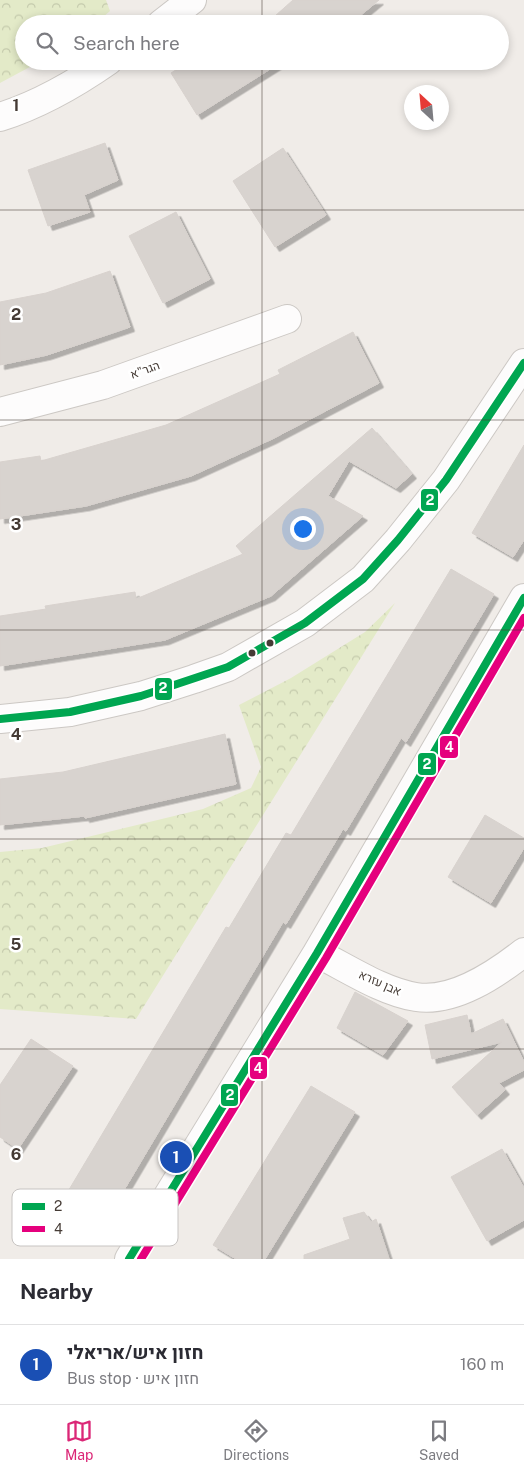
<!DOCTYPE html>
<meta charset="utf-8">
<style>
:root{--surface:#fff;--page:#f7f7f7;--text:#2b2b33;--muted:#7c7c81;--line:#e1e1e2;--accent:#db2777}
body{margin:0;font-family:"Public Sans",Heebo,sans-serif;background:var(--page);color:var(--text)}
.compass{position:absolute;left:404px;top:85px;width:45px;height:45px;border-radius:50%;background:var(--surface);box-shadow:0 2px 8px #0003;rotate:334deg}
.you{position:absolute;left:302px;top:528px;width:18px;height:18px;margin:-12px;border:4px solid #fff;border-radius:50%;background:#1a73e8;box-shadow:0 0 0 8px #1a73e833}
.badge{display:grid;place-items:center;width:32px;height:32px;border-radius:50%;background:var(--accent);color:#fff;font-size:16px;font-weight:700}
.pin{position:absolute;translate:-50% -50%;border:2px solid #fff;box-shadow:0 1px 5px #0006}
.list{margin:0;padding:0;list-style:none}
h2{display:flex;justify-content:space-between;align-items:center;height:65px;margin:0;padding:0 20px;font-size:21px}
h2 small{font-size:16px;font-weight:400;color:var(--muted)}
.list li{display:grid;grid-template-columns:32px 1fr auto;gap:15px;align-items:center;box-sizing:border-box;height:80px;padding:0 20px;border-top:1px solid var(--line)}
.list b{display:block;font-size:19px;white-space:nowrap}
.list p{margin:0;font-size:16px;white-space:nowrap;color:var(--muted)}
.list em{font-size:16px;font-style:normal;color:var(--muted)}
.icon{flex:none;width:28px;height:28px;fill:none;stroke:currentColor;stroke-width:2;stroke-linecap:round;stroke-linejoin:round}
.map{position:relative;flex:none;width:524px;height:1259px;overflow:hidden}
.search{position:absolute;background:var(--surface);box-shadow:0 2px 8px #0003;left:15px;right:15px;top:15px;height:55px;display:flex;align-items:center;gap:12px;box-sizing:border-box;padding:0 18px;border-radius:28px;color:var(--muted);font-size:19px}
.sheet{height:145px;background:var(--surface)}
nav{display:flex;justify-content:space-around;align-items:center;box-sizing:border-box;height:70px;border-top:1px solid var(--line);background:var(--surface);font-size:14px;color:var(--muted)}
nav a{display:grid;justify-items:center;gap:2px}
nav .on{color:var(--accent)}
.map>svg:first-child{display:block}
</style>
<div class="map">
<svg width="524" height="1259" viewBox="0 0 524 1259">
<defs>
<pattern id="park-crowns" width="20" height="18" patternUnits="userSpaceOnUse" patternTransform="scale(1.25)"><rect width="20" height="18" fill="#e3eac8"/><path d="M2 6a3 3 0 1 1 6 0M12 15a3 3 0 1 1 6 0" fill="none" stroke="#c4caac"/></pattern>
<filter id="shadow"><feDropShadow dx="4.5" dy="4.5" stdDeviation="0" flood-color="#0004"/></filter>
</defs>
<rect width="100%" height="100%" fill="#f0ece8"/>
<!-- park -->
<path fill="url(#park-crowns)" d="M0,0H106L110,11L95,24H24V61H41L0,83Z
M395,603L136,1019L0,1009V852L42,848L203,809L251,788L261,767L239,705L291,678L365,632Z"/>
<!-- building -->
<path fill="#d8d3cf" stroke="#d8d2ce" filter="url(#shadow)" d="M293,0H379L350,24H266Z
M190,61H283L197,115L171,73Z
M105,143L118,180L84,195L90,212L48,226L28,170Z
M283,148L326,215L275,247L233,181Z
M176,212L210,279L163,303L129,236Z
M110,271L130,327L47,355L0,365V302L46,293Z
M353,332L379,383L272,439L191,476L86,506L0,519V462L40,456L41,461L166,425L280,374L278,370Z
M372,428L412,474L396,488L349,461L328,496L363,516L271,596L165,640L0,666V616L46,609L45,606L135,592L136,599L243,554L236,546Z
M524,445V540L513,557L472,533Z
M451,569L494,594L406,742L401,738L346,831L343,829L286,924L283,922L108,1217L67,1193L226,927L229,928L286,833L291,835Z
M225,734L236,784L85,818V816L0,825V779L63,772Z
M485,815L524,838V848L491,903L448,877Z
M355,992L408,1021L383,1055L337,1028Z
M467,1015L471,1034L503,1019L524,1062V1070L499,1083L505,1090L477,1115L452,1087L502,1042L432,1059L425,1025Z
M31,1039L73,1066L18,1149L0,1137V1085Z
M311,1086L355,1112L265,1259H236L213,1245Z
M502,1149L524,1188V1220L487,1241L451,1177Z
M364,1212L371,1222L376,1219L389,1259H304V1255L350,1239L343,1218Z"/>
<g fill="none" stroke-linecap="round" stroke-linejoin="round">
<defs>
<path id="minor" d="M161,24L192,0
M0,117C38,105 75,84 108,61
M0,412L103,385L287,319
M0,719L70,712L141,696L194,679L228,667L305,623L363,579L398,540L446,480L524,363
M317,953C347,968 383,992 416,997C454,1003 496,974 524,952
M129,1259L317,953L524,598"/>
</defs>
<!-- minor casing -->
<use href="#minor" stroke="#ccc8c4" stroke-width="30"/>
<!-- minor -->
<use href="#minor" stroke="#fdfcfc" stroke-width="28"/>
<defs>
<path id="bus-1" d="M0,719L70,712L141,696L228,667L305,623L363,579L398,540L446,480L524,363
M129,1259L317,953L524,598"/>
<path id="bus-2" d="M141,1259L326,958L524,618"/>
</defs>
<!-- bus-1 casing -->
<use href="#bus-1" stroke="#fff" stroke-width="11"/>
<!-- bus-2 casing -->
<use href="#bus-2" stroke="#fff" stroke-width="11"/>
<!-- bus-1 -->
<use href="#bus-1" stroke="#00a651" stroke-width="8"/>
<!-- bus-2 -->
<use href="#bus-2" stroke="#e5007d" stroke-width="8"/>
</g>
<!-- grid -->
<path fill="none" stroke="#453b35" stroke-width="1" stroke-opacity="0.55" d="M262,0V24M262,61V1259M0,210H524M0,420H524M0,630H524M0,839H524M0,1049H524"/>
<!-- markers -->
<g fill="#453b35" stroke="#fff" stroke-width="2">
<circle cx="270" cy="643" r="4.5"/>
<circle cx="252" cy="653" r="4.5"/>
</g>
<g text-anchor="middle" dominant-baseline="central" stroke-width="5" stroke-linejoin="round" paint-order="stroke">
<!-- street labels -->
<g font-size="12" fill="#453b35" stroke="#fff">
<text transform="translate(145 370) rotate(-20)">הגר"א</text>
<text transform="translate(380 983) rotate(24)">אבן עזרא</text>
</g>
</g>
<!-- legend -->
<rect x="12" y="1189" width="166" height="57" rx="8" fill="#fff" stroke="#c7c4c2" stroke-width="1"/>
<rect x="22" y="1203" width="23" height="7" fill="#00a651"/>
<rect x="22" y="1226" width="23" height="6" fill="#e5007d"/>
<g font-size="14" fill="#453b35">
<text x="54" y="1211">2</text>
<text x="54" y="1234">4</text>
</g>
<g font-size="16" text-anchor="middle" font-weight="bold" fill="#453b35" stroke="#fff" stroke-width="5" stroke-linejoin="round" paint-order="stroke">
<text x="16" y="111">1</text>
<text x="16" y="320">2</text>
<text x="16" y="530">3</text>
<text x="16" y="740">4</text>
<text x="16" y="950">5</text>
<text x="16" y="1160">6</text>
</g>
<g stroke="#fff" stroke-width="2">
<rect x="420" y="488" width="19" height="24" rx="5" fill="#00a651"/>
<rect x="154" y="677" width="19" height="24" rx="5" fill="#00a651"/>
<rect x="439" y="735" width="20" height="24" rx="5" fill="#e5007d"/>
<rect x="417" y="752" width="20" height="24" rx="5" fill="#00a651"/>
<rect x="249" y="1056" width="19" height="24" rx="5" fill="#e5007d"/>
<rect x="220" y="1083" width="19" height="24" rx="5" fill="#00a651"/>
</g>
<g font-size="14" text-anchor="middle" font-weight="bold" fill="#fff">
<text x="430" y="505">2</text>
<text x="163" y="693">2</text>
<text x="449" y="752">4</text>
<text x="427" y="769">2</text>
<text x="258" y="1073">4</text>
<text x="230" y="1100">2</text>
</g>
</svg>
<svg class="compass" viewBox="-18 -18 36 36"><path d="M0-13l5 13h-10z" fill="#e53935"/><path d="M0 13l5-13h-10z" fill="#7c7c81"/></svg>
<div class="you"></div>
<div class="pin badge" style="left:176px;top:1157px;background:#1a4fb4">1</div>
<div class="search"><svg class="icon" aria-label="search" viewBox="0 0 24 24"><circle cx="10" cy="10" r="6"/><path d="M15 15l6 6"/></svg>Search here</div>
</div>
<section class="sheet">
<h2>Nearby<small></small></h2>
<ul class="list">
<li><span class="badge" style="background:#1a4fb4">1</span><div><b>חזון איש/אריאלי</b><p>Bus stop · חזון איש</p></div><em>160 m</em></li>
</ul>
</section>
<nav>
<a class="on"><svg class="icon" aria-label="map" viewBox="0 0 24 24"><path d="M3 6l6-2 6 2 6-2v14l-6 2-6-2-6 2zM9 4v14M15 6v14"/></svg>Map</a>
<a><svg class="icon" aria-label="directions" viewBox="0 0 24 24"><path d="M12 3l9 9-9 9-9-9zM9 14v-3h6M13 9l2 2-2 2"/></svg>Directions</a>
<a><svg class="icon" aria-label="saved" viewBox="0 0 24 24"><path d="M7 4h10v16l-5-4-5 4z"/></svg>Saved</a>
</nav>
